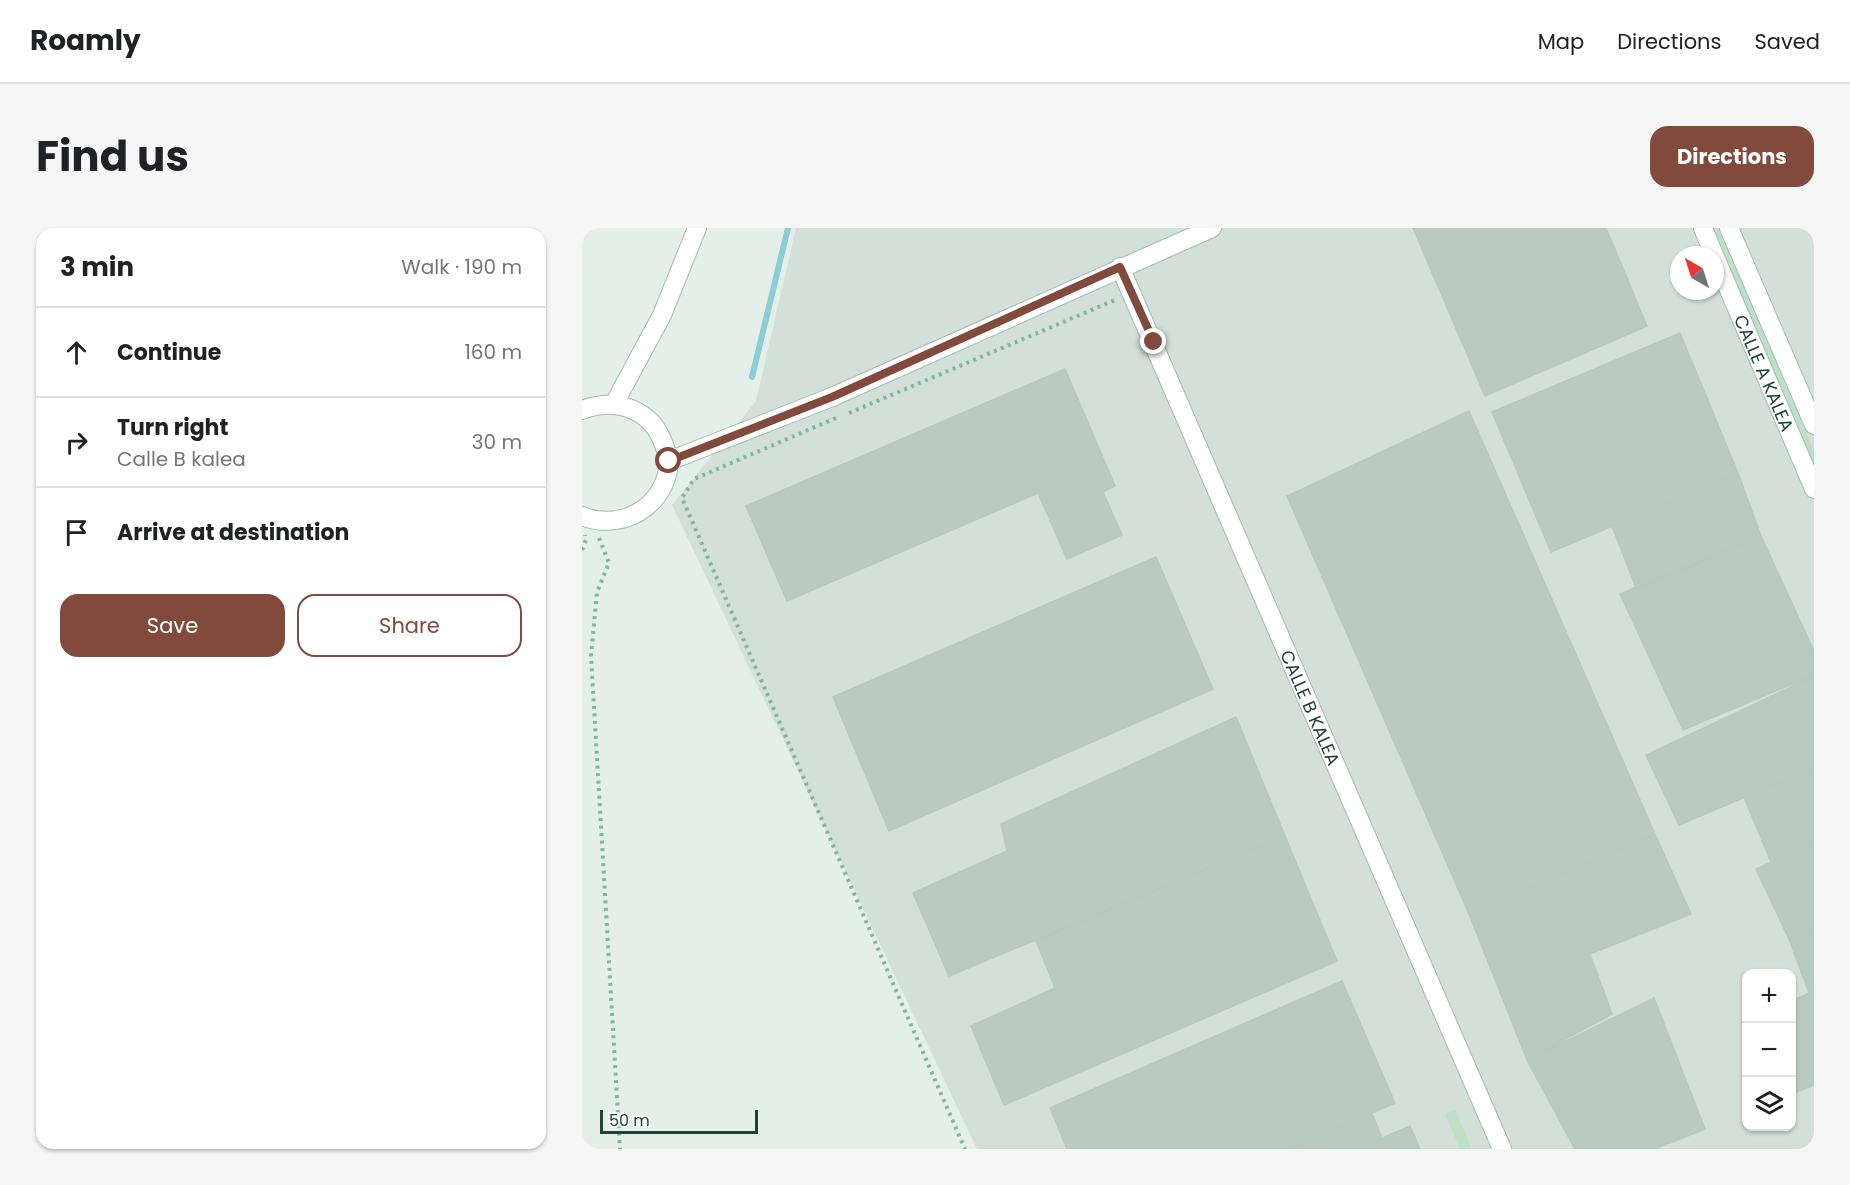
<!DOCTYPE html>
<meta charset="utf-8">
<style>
:root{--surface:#fff;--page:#f6f6f6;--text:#202124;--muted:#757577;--line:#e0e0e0;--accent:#824a3c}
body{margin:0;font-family:Poppins,sans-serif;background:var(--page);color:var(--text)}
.controls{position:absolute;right:18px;bottom:18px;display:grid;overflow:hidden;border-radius:12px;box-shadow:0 2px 4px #0004}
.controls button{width:54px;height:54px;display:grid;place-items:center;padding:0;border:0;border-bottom:2px solid var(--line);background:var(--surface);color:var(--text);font:30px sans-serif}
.compass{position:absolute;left:1088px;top:18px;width:54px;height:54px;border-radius:50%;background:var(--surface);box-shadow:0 2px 4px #0004;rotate:321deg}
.scale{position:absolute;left:18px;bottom:15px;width:158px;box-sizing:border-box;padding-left:6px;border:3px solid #224239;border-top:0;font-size:16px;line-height:21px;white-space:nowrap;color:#224239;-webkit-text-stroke:4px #f6fbf8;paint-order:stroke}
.stop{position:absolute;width:18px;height:18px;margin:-14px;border:4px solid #824a3c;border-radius:50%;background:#fff}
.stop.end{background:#824a3c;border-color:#fff;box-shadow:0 2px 6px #0008}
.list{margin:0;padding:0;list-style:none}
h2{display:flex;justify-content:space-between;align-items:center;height:78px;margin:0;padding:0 24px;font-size:26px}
h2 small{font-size:20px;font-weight:400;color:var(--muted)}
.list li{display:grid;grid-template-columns:39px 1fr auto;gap:18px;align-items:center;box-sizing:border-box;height:90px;padding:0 24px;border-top:2px solid var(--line)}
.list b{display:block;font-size:22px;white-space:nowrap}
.list p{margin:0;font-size:20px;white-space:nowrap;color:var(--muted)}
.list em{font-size:20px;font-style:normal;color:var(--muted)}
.actions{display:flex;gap:12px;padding:18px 24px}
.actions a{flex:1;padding:14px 0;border:2px solid var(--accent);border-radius:18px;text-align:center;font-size:21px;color:var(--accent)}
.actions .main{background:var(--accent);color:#fff}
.icon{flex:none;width:33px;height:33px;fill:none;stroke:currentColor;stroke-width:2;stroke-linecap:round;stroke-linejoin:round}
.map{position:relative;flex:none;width:1232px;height:921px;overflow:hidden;border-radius:18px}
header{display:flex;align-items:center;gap:36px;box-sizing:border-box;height:84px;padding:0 30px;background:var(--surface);border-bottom:2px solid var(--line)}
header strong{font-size:28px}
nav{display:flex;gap:33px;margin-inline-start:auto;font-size:21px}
.intro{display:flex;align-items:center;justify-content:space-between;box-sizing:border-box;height:144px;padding:0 36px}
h1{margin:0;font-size:42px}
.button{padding:15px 27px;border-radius:18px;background:var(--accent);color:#fff;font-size:21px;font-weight:700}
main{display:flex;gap:36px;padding:0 36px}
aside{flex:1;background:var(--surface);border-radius:18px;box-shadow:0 2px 4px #0004}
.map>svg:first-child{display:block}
</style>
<header>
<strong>Roamly</strong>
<nav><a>Map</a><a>Directions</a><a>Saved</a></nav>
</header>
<div class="intro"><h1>Find us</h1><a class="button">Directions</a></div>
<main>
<aside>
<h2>3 min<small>Walk · 190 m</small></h2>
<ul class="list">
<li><svg class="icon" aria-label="ahead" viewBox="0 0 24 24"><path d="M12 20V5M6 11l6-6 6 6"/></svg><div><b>Continue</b></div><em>160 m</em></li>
<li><svg class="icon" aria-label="right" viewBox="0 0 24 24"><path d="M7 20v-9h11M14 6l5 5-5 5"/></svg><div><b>Turn right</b><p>Calle B kalea</p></div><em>30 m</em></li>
<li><svg class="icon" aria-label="arrive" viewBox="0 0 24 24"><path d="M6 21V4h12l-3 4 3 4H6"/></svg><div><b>Arrive at destination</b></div></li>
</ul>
<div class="actions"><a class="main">Save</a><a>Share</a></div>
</aside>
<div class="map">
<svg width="1232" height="921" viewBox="0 0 1232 921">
<rect width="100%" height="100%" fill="#e5efea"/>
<!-- built -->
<path fill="#d3dfd9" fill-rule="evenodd" d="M214,0H1232V921H395L90,277L174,173ZM1097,27H1133V63H1097ZM1164,746H1210V898H1164Z"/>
<!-- green -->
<path fill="#bde1c6" d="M1130,0H1136L1232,223V238Z
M873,882L890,921H878L863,886Z"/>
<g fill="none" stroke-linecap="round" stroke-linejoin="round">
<!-- stream -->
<path stroke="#8bccd6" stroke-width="6" d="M170,149L206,0"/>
</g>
<!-- building -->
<path fill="#bacac3" stroke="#b6c9c1" stroke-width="1.5" d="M831,0H1024L1065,98L903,168Z
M1098,105L1156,245L969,324L910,184Z
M483,141L533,258L521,264L540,307L485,331L456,265L205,373L164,278Z
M887,183L1073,606L887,686L705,268Z
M1156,245L1179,308L1055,362L1030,298Z
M1179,308L1232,423V447L1101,502L1038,366Z
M574,329L631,461L307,603L251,469Z
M1232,448V540L1097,597L1064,527Z
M654,489L703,608L367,748L331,665L425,623L419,596Z
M1232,540V615L1189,634L1162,569Z
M1073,606L1109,686L1008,726L1030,786L945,832L887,686Z
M703,608L755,733L422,877L389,798L473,760L454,713Z
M1232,615V701L1207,711L1174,641Z
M1232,701V857L1210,866V773L1227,765L1207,711Z
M760,753L813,875L706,921H485L468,880Z
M1072,770L1123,901L1073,921H993L945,832Z
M790,885L800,910L828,898L838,921H706Z"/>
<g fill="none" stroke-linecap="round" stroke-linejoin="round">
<defs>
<g id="street">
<path id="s1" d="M538,39L920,921"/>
</g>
<g id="secondary">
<path d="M1121,0L1132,27"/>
<path d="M1147,0L1232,197"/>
<path id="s2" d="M1133,29L1232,261"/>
<path d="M32,176L80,87L115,0"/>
<path d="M0,182C34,169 70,181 82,217C84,222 87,229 87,234C84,279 39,304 0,288"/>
<path d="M87,233L250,169L630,0"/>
</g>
</defs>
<!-- street casing -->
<use href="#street" stroke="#a7b8b1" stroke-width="20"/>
<!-- secondary casing -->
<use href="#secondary" stroke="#a2bbb2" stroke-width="20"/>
<!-- path -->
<path stroke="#84b4a4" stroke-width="4" stroke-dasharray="3 4.5" stroke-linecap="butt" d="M267,185L533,72
M254,190L112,251L100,270L383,921
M17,310L27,335L15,364L9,428L38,921
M0,322L4,312L3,307"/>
<!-- street -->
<use href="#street" stroke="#fff" stroke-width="18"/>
<!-- secondary -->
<use href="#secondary" stroke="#fff" stroke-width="18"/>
</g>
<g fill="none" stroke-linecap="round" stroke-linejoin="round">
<!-- route -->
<path stroke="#824a3c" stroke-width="8" d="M87,233L250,169L538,39L572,114"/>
</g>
<g text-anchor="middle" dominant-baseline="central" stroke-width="5" stroke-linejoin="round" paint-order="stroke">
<!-- street labels -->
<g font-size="18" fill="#224239" stroke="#f6fbf8">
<text stroke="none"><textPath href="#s2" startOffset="126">CALLE A KALEA</textPath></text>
<text stroke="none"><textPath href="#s1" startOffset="480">CALLE B KALEA</textPath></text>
</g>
</g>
</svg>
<div class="controls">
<button>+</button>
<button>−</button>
<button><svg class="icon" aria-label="layers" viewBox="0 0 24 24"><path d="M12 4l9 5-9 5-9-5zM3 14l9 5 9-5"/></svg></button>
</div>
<svg class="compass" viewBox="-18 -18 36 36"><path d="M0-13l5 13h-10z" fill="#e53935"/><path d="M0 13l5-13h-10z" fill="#757577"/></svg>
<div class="scale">50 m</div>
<div class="stop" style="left:87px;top:233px"></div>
<div class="stop end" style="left:572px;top:114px"></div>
</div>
</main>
